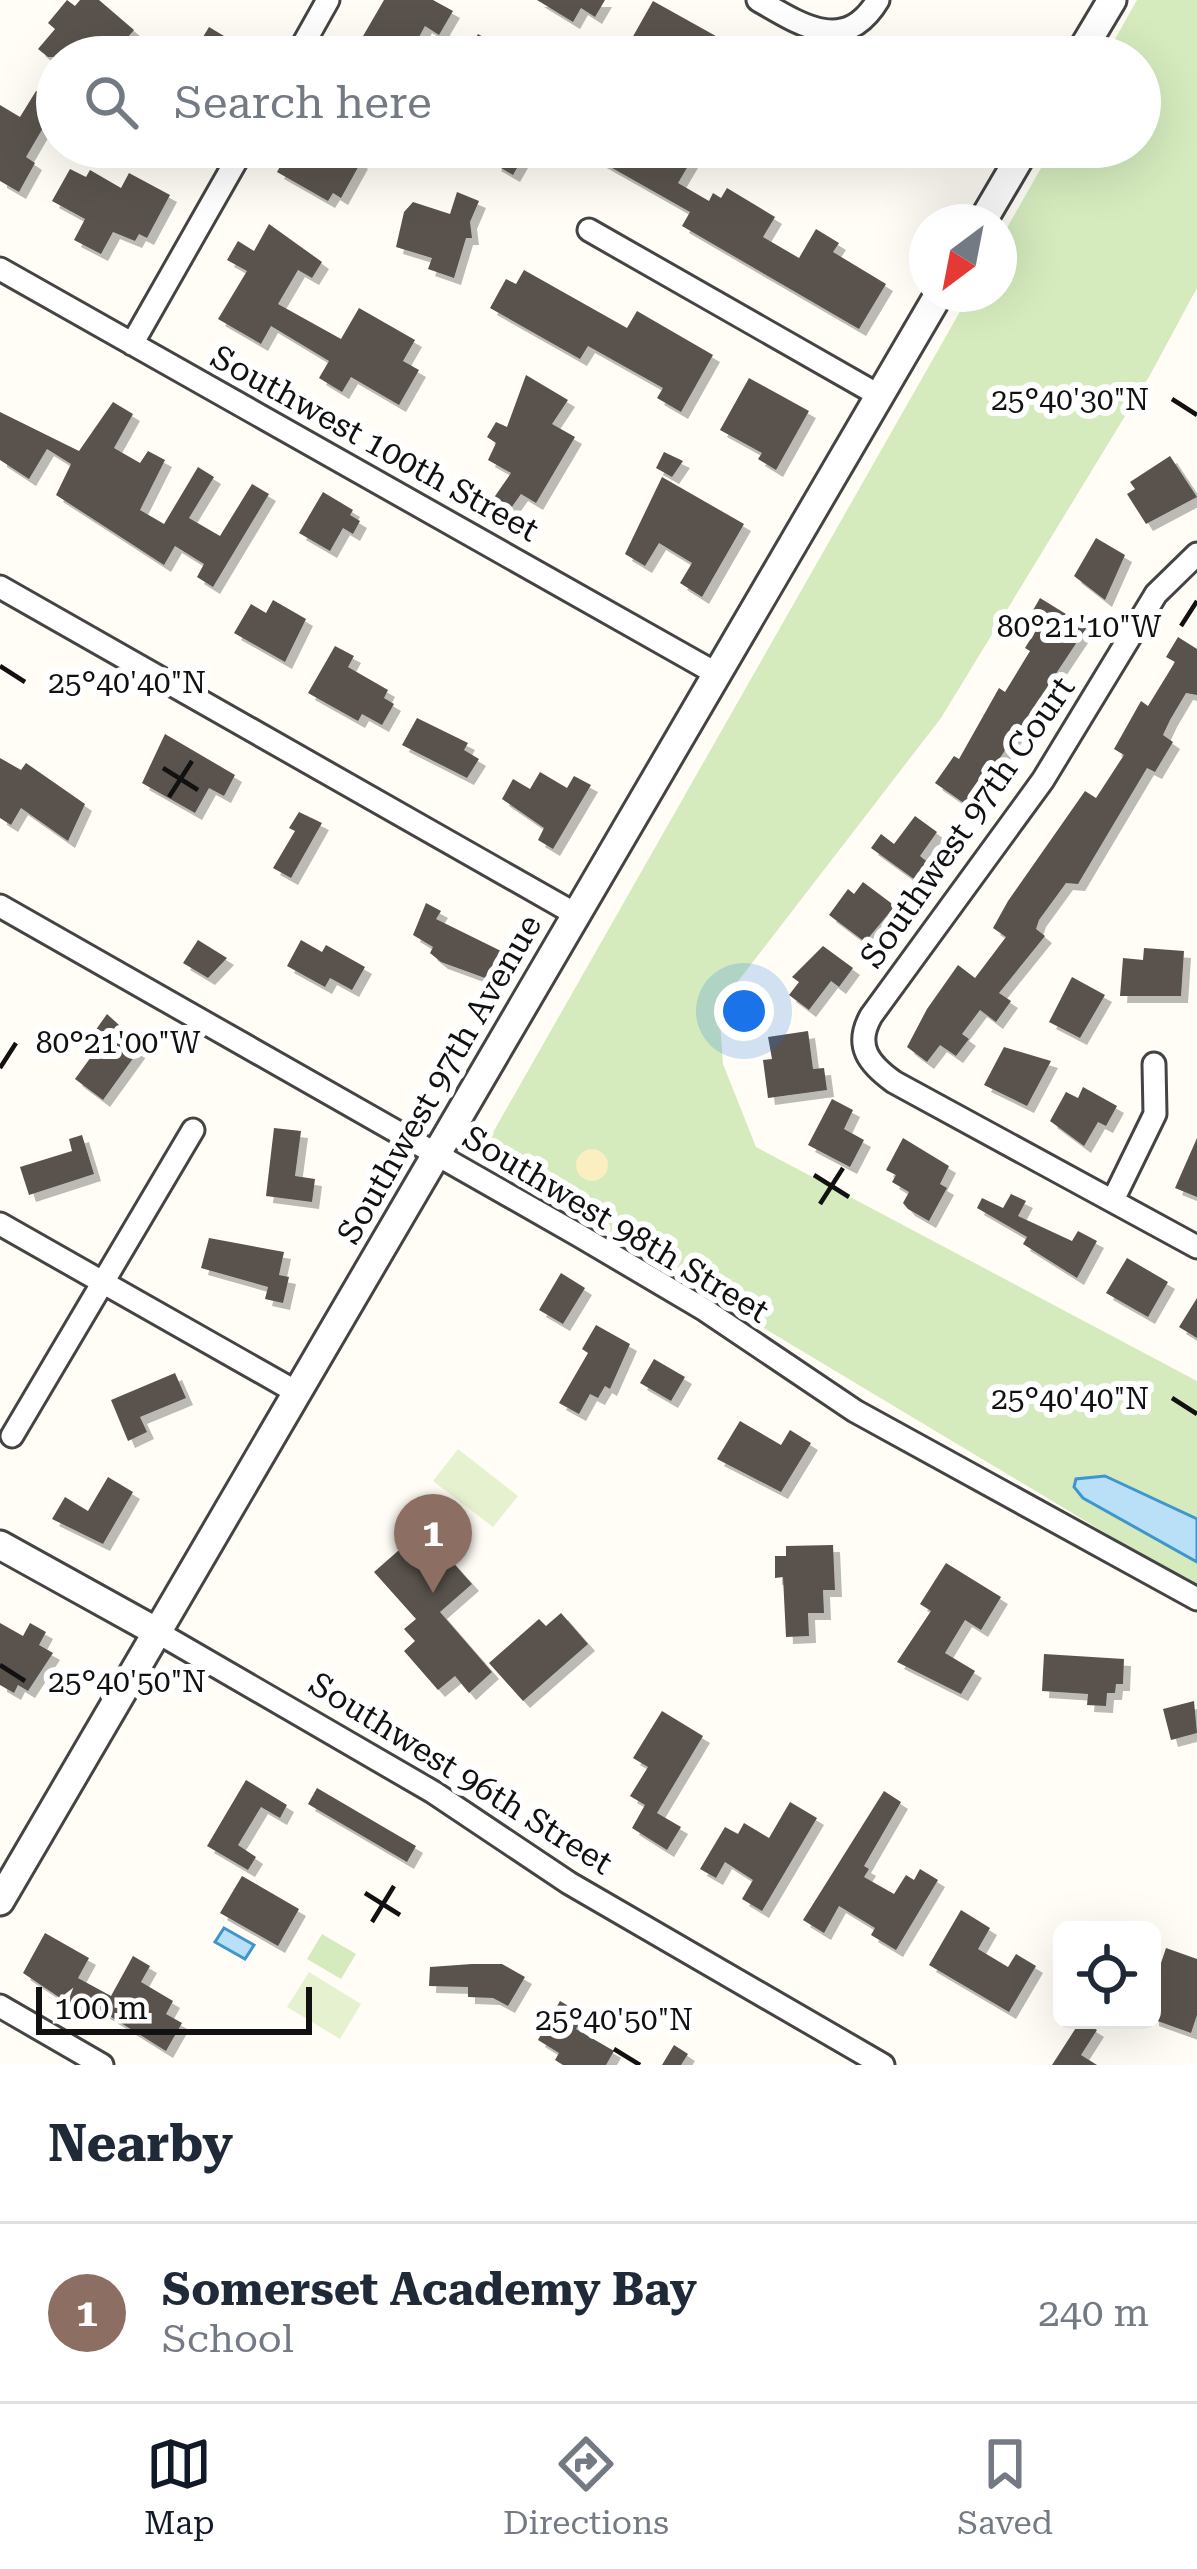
<!DOCTYPE html>
<meta charset="utf-8">
<style>
:root{--surface:#fff;--page:#f2f2f3;--text:#1f2937;--muted:#747a83;--line:#e0e1e3;--accent:#111827}
body{margin:0;font-family:"Roboto Serif",serif;background:var(--page);color:var(--text)}
.controls{position:absolute;right:36px;bottom:36px;display:grid;overflow:hidden;border-radius:18px;box-shadow:0 12px 48px #0002}
.controls button{width:108px;height:108px;display:grid;place-items:center;padding:0;border:0;border-bottom:3px solid var(--line);background:var(--surface);color:var(--text);font:60px sans-serif}
.compass{position:absolute;left:909px;top:204px;width:108px;height:108px;border-radius:50%;background:var(--surface);box-shadow:0 12px 48px #0002;rotate:212deg}
.scale{position:absolute;left:36px;bottom:30px;width:276px;box-sizing:border-box;padding-left:12px;border:6px solid #111;border-top:0;font-size:33px;line-height:42px;white-space:nowrap;color:#111;-webkit-text-stroke:9px #fff;paint-order:stroke}
.you{position:absolute;left:744px;top:1011px;width:42px;height:42px;margin:-30px;border:9px solid #fff;border-radius:50%;background:#1a73e8;box-shadow:0 0 0 18px #1a73e833}
.badge{display:grid;place-items:center;width:78px;height:78px;border-radius:50%;background:var(--accent);color:#fff;font-size:39px;font-weight:700}
.pin{position:absolute;translate:-50% -99px;filter:drop-shadow(0 3px 6px #0008)}
.pin::after{content:'';position:absolute;top:63px;width:42px;height:36px;background:inherit;clip-path:polygon(0 0,100% 0,50% 100%)}
.list{margin:0;padding:0;list-style:none}
h2{display:flex;justify-content:space-between;align-items:center;height:156px;margin:0;padding:0 48px;font-size:51px}
h2 small{font-size:39px;font-weight:400;color:var(--muted)}
.list li{display:grid;grid-template-columns:78px 1fr auto;gap:36px;align-items:center;box-sizing:border-box;height:180px;padding:0 48px;border-top:3px solid var(--line)}
.list b{display:block;font-size:45px;white-space:nowrap}
.list p{margin:0;font-size:39px;white-space:nowrap;color:var(--muted)}
.list em{font-size:39px;font-style:normal;color:var(--muted)}
.icon{flex:none;width:66px;height:66px;fill:none;stroke:currentColor;stroke-width:2;stroke-linecap:round;stroke-linejoin:round}
.map{position:relative;flex:none;width:1197px;height:2065px;overflow:hidden}
.search{position:absolute;background:var(--surface);box-shadow:0 12px 48px #0002;left:36px;right:36px;top:36px;height:132px;display:flex;align-items:center;gap:30px;box-sizing:border-box;padding:0 42px;border-radius:66px;color:var(--muted);font-size:45px}
.sheet{height:336px;background:var(--surface)}
nav{display:flex;justify-content:space-around;align-items:center;box-sizing:border-box;height:168px;border-top:3px solid var(--line);background:var(--surface);font-size:33px;color:var(--muted)}
nav a{display:grid;justify-items:center;gap:6px}
nav .on{color:var(--accent)}
.map>svg:first-child{display:block}
</style>
<div class="map">
<svg width="1197" height="2065" viewBox="0 0 1197 2065">
<defs>
<filter id="shadow"><feDropShadow dx="7" dy="7" stdDeviation="0" flood-color="#0004"/></filter>
</defs>
<rect width="100%" height="100%" fill="#fffdf5"/>
<!-- green -->
<path fill="#d5ebbd" d="M1137,0H1197V288L1150,375L941,718L719,1006L723,1064L756,1147L1197,1381V1588L479,1157L970,294H999V242L1053,147H1140V57H1105Z
M322,1934L356,1954L341,1979L307,1959Z"/>
<!-- sand -->
<path fill="#fbeec1" d="M576 1165a16 16 0 1 1 32 0a16 16 0 1 1-32 0Z"/>
<!-- pitch -->
<path fill="#e6f2cf" d="M458,1449L518,1496L493,1527L433,1481Z
M309,1972L361,2004L340,2039L287,2007Z"/>
<!-- water -->
<path fill="#b9e0f7" stroke="#3f96cf" stroke-width="3" d="M1105,1476L1197,1519V1562L1083,1498L1074,1487L1076,1479Z
M224,1928L254,1945L245,1959L215,1942Z"/>
<!-- building -->
<path fill="#5a524d" filter="url(#shadow)" d="M67,0L75,6L80,0H99L134,30L111,57H48L38,49L55,29L48,23Z
M384,0H433L453,11L439,35L425,26L408,57H383L359,43Z
M537,0H605L595,17L581,8L573,22Z
M653,1L723,40L713,57H644L627,47Z
M209,27L239,45L231,57H191Z
M478,34L518,57H465Z
M36,91L57,104L26,157L35,163L19,192L0,181V105L20,117Z
M291,147H322L339,156L342,151L361,162L341,198L333,193L328,201L277,172Z
M504,147H529L513,175L494,164Z
M575,147H677L694,156L678,183L709,201L713,193L721,198L727,188L775,217L763,237L799,258L816,229L839,243L833,252L886,284L859,329L682,226L690,212Z
M70,169L86,177L90,170L121,188L129,173L170,195L147,238L139,234L135,241L113,232L101,254L74,240L85,219L52,201Z
M457,192L479,201L470,222L472,238H466L454,278L428,269L432,258L396,247L404,212L413,202L450,214Z
M269,224L322,262L312,278L298,270L278,304L341,339L359,308L415,340L403,361L419,370L399,405L351,377L342,392L319,378L329,361L271,326L261,344L218,319L247,271L227,260L238,241L254,251Z
M524,270L627,328L637,311L713,355L681,412L657,398L663,388L588,346L580,359L490,308L506,279L516,284Z
M526,375L568,400L552,424L575,437L536,503L521,494L509,511L493,499L511,473L488,460L496,443L487,437L496,422L507,427Z
M749,378L809,411L776,470L758,459L762,453L720,430Z
M113,402L133,414L114,448L140,463L148,451L165,460L140,510L164,524L198,467L214,477L189,518L220,536L252,484L269,494L213,587L197,577L204,564L175,546L164,565L56,495L71,464L47,449L29,479L0,460V412L79,451Z
M664,452L683,461L672,477L656,468Z
M1170,456L1197,497L1146,524L1127,494L1135,489L1130,482Z
M662,477L744,524L702,597L680,583L692,563L659,543L645,566L625,554Z
M323,492L353,510L350,515L360,521L353,534L343,528L330,551L299,533Z
M1096,538L1125,555L1105,600L1074,576Z
M1040,598L1087,627L968,806L935,783L954,756L959,759L999,688L1005,692L1030,651L1025,648L1039,625L1028,619Z
M273,600L306,619L285,662L234,633L251,604L266,613Z
M1178,637L1197,649V695L1186,693L1170,720L1163,735L1173,742L1155,772L1147,768L1078,884L1066,883L1039,920L1036,929L1045,936L999,993L1011,1001L996,1022L980,1010L962,1034L969,1039L956,1056L940,1045L927,1062L907,1047L927,1009L958,965L975,978L1006,937L993,928L1008,901L1085,791L1096,798L1124,755L1114,749L1141,701L1148,706L1175,662L1166,657Z
M335,646L354,656L348,667L388,690L384,698L394,704L382,725L362,714L358,721L308,693Z
M417,718L468,743L464,750L479,759L467,778L402,745Z
M165,734L235,775L224,796L209,788L195,813L142,783Z
M0,758L21,770L26,763L85,804L68,841L21,808L11,825L0,818Z
M540,772L567,788L574,776L591,785L553,849L538,840L544,828L502,799L513,779L530,789Z
M299,812L322,823L291,878L273,868L295,831L289,828Z
M915,816L937,832L920,856L930,864L918,882L871,848L881,834L894,844Z
M863,882L895,906L865,942L829,915L848,889L854,894Z
M426,903L441,911L436,919L501,951L485,978L441,962L430,953L433,947L413,935Z
M198,940L227,958L208,978L183,963Z
M301,940L322,952L326,945L365,967L352,990L330,978L325,987L287,966Z
M823,946L853,968L839,987L831,981L809,1010L789,995L799,982L792,977Z
M1144,948L1184,951L1181,996H1120L1123,958L1143,960Z
M1072,977L1105,995L1080,1038L1049,1022Z
M107,1014L142,1046L103,1100L75,1079L104,1039L95,1031Z
M808,1031L813,1069L824,1068L827,1090L768,1098L763,1060L772,1059L768,1037Z
M1004,1047L1051,1061L1027,1106L984,1085Z
M1083,1087L1117,1106L1106,1126L1098,1122L1084,1146L1050,1121L1066,1092L1078,1098Z
M832,1099L853,1110L844,1129L864,1140L850,1167L808,1145Z
M274,1128L301,1131L295,1176L315,1179L312,1202L266,1196Z
M82,1135L94,1174L29,1195L20,1167L72,1151L69,1139Z
M903,1138L949,1166L940,1184L947,1188L929,1221L908,1209L903,1203L909,1192L892,1182L896,1175L886,1170Z
M1197,1138V1197L1175,1188Z
M1011,1194L1026,1201L1018,1216L1072,1241L1078,1231L1097,1241L1077,1278L1023,1244L1027,1237L977,1208L982,1198L1003,1208Z
M209,1238L284,1252L279,1275L289,1277L283,1303L265,1299L268,1287L201,1268Z
M1127,1258L1168,1282L1148,1317L1106,1293Z
M561,1273L585,1288L563,1324L539,1310Z
M1197,1298V1338L1179,1327Z
M596,1325L630,1344L610,1389L605,1386L598,1398L590,1394L579,1414L559,1403L588,1353L582,1349Z
M654,1359L685,1377L671,1401L640,1383Z
M175,1373L186,1398L140,1417L147,1432L128,1441L111,1400Z
M740,1421L781,1445L790,1430L811,1443L781,1492L717,1459Z
M108,1477L133,1492L103,1544L52,1519L65,1497L88,1511Z
M423,1529L472,1584L440,1612L492,1672L469,1693L455,1676L438,1690L404,1651L415,1641L404,1629L416,1619L374,1572Z
M833,1545L835,1590H823L824,1613H808L809,1636L786,1637L783,1577L775,1578V1556H786V1546Z
M946,1563L1001,1597L981,1630L965,1620L945,1653L975,1671L961,1694L897,1662L931,1611L920,1604Z
M561,1613L588,1644L523,1701L489,1663L539,1619L546,1626Z
M0,1623L23,1636L30,1623L46,1632L39,1645L53,1653L28,1691L18,1685L14,1693L0,1685Z
M1044,1654L1124,1659L1123,1684H1116L1115,1693H1107L1106,1706L1087,1705L1088,1694L1042,1691Z
M1194,1701L1197,1733L1171,1740L1163,1709Z
M662,1711L703,1736L657,1813L681,1827L667,1850L632,1828L645,1805L630,1796L648,1767L633,1758Z
M246,1780L287,1805L280,1818L261,1807L238,1845L256,1857L248,1870L207,1846Z
M317,1788L416,1846L407,1862L308,1804Z
M884,1791L901,1802L864,1866L869,1869L864,1877L894,1894L906,1875L914,1880L920,1869L938,1880L896,1950L871,1935L875,1928L839,1906L824,1933L803,1920Z
M790,1802L817,1818L762,1911L742,1899L753,1880L725,1862L716,1878L700,1869L725,1827L738,1834L744,1823L769,1838Z
M242,1876L299,1909L278,1946L220,1913Z
M961,1910L990,1928L978,1949L1008,1967L1016,1954L1036,1966L1009,2012L929,1965Z
M45,1933L89,1958L78,1978L111,1996L133,1956L150,1966L141,1982L173,2001L166,2014L182,2023L166,2051L84,2000L78,2010L23,1973Z
M1166,1948L1197,1959V2015L1191,2033L1152,2019V1990Z
M472,1964H502L525,1977L508,2006L493,1998L468,1997V1987L429,1986L430,1967Z
M560,2001L584,2015L576,2029L614,2051L606,2065H563L555,2060L559,2053L538,2040Z
M1081,2020L1097,2030L1081,2055L1097,2065H1052Z
M674,2045L688,2054L681,2065H662Z"/>
<g fill="none" stroke-linecap="round" stroke-linejoin="round">
<defs>
<path id="minor" d="M758,0C801,25 845,55 878,0
M296,57L328,0
M589,230L880,396
M0,269L717,674
M132,344L244,147
M1197,554L1156,594L1043,780L871,1016C854,1046 869,1064 894,1082L1197,1247
M0,587L577,915
M0,906L580,1236L705,1310L855,1411L1197,1599
M1113,1200L1155,1114L1154,1064
M0,1224L298,1393
M12,1436L193,1130
M157,1632L433,1792L569,1883L883,2065
M0,2006L102,2065"/>
<path id="tertiary" d="M1078,57L1112,0
M982,222L1026,147
M0,1545L157,1632
M0,1901L939,294"/>
</defs>
<!-- minor casing -->
<use href="#minor" stroke="#444" stroke-width="27"/>
<!-- tertiary casing -->
<use href="#tertiary" stroke="#444" stroke-width="33"/>
<!-- minor -->
<use href="#minor" stroke="#fff" stroke-width="21"/>
<!-- tertiary -->
<use href="#tertiary" stroke="#fff" stroke-width="27"/>
</g>
<!-- ticks -->
<path fill="none" stroke="#111" stroke-width="4.5" d="M1172,399L1197,415M1181,626L1197,601M0,666L25,682M163,768L198,790M169,797L192,761M0,1068L16,1043M814,1175L849,1197M820,1204L843,1168M1172,1398L1197,1414M0,1665L25,1681M365,1893L400,1915M372,1922L394,1886M614,2049L640,2065"/>
<g text-anchor="middle" dominant-baseline="central" stroke-width="12" stroke-linejoin="round" paint-order="stroke">
<!-- street labels -->
<g font-size="33" fill="#111" stroke="#fff">
<text transform="translate(375 443) rotate(29)">Southwest 100th Street</text>
<text transform="translate(967 822) rotate(-55)">Southwest 97th Court</text>
<text transform="translate(439 1079) rotate(-60)">Southwest 97th Avenue</text>
<text transform="translate(616 1224) rotate(31)">Southwest 98th Street</text>
<text transform="translate(461 1773) rotate(32)">Southwest 96th Street</text>
</g>
</g>
<g font-size="30" text-anchor="middle" fill="#111" stroke="#fff" stroke-width="12" stroke-linejoin="round" paint-order="stroke">
<text x="1070" y="410">25°40'30"N</text>
<text x="1079" y="637">80°21'10"W</text>
<text x="127" y="693">25°40'40"N</text>
<text x="118" y="1053">80°21'00"W</text>
<text x="1070" y="1409">25°40'40"N</text>
<text x="127" y="1692">25°40'50"N</text>
<text x="614" y="2030">25°40'50"N</text>
</g>
</svg>
<div class="controls">
<button><svg class="icon" aria-label="locate" viewBox="0 0 24 24"><circle cx="12" cy="12" r="6"/><path d="M12 2v4M12 18v4M2 12h4M18 12h4"/></svg></button>
</div>
<svg class="compass" viewBox="-18 -18 36 36"><path d="M0-13l5 13h-10z" fill="#e53935"/><path d="M0 13l5-13h-10z" fill="#747a83"/></svg>
<div class="scale">100 m</div>
<div class="you"></div>
<div class="pin badge" style="left:433px;top:1593px;background:#8d6e63">1</div>
<div class="search"><svg class="icon" aria-label="search" viewBox="0 0 24 24"><circle cx="10" cy="10" r="6"/><path d="M15 15l6 6"/></svg>Search here</div>
</div>
<section class="sheet">
<h2>Nearby<small></small></h2>
<ul class="list">
<li><span class="badge" style="background:#8d6e63">1</span><div><b>Somerset Academy Bay</b><p>School</p></div><em>240 m</em></li>
</ul>
</section>
<nav>
<a class="on"><svg class="icon" aria-label="map" viewBox="0 0 24 24"><path d="M3 6l6-2 6 2 6-2v14l-6 2-6-2-6 2zM9 4v14M15 6v14"/></svg>Map</a>
<a><svg class="icon" aria-label="directions" viewBox="0 0 24 24"><path d="M12 3l9 9-9 9-9-9zM9 14v-3h6M13 9l2 2-2 2"/></svg>Directions</a>
<a><svg class="icon" aria-label="saved" viewBox="0 0 24 24"><path d="M7 4h10v16l-5-4-5 4z"/></svg>Saved</a>
</nav>
